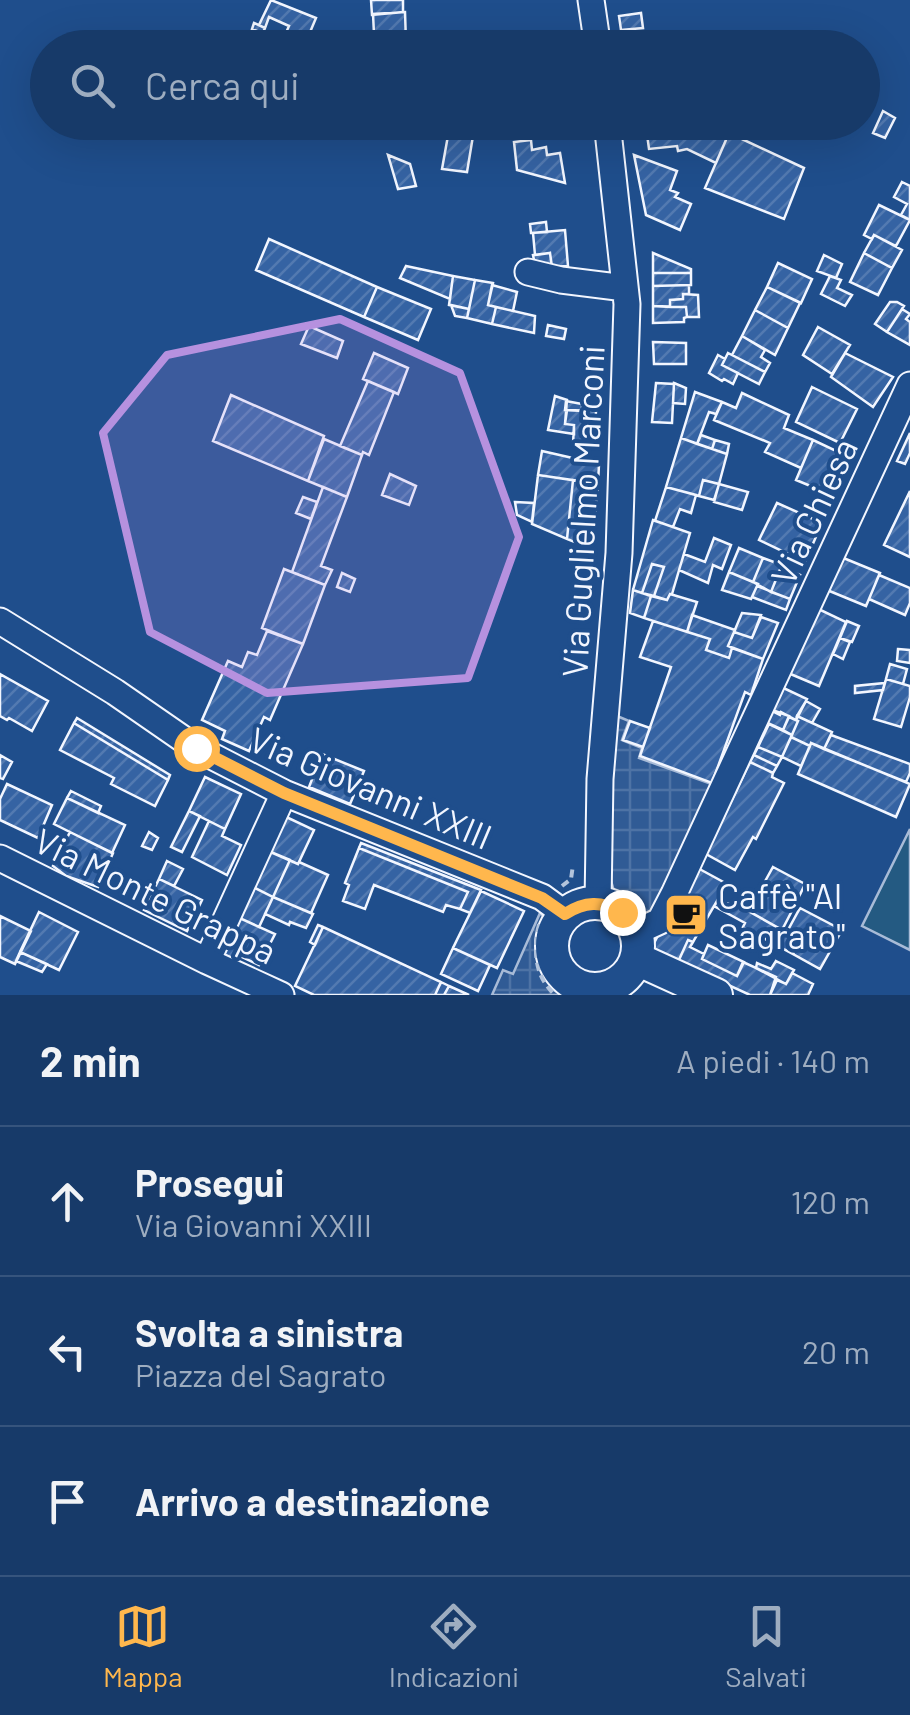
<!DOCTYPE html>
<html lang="it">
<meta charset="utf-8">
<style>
:root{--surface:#173a69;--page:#244571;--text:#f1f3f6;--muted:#9eadc0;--line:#36547d;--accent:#ffb74d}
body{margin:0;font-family:Barlow,sans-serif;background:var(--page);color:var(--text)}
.stop{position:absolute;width:30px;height:30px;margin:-22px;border:8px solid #ffb74d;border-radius:50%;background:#fff}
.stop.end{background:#ffb74d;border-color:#fff;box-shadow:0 2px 10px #0008}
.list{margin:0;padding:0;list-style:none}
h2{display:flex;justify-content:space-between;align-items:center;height:130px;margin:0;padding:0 40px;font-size:42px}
h2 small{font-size:32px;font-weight:400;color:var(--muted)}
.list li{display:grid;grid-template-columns:65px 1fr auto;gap:30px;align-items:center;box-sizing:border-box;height:150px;padding:0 40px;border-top:2px solid var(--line)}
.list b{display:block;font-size:38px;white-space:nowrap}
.list p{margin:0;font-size:32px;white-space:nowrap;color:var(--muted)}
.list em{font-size:32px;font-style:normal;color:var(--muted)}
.icon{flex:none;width:55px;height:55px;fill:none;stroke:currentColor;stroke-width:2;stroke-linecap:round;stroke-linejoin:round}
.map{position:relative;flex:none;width:910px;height:995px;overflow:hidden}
.search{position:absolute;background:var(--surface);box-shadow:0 10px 40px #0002;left:30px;right:30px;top:30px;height:110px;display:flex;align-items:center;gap:25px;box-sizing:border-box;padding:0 35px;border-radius:55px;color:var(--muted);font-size:38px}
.sheet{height:580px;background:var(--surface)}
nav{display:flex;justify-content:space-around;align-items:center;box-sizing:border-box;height:140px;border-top:2px solid var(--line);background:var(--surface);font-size:28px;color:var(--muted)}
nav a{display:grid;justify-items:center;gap:5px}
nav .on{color:var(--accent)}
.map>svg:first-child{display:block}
</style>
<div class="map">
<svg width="910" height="995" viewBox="0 0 910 995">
<defs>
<pattern id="plaza-grid" width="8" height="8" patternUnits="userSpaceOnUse" patternTransform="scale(2.5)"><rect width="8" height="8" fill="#305b95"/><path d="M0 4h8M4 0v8" fill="none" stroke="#4e73a5"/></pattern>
<pattern id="building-hatch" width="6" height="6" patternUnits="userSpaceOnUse" patternTransform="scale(2.5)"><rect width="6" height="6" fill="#3563a3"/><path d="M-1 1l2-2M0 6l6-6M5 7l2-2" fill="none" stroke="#537ab1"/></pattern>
</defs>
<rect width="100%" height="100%" fill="#1f4e8c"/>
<!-- pitch -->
<path fill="#245a82" stroke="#a8bbd7" stroke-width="2.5" d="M910,829V950L862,926Z"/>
<!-- plaza -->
<path fill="url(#plaza-grid)" stroke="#a8bbd7" stroke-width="2.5" d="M617,716L629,721L622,740L642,748L639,758L720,787L661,904L642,919L617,901L609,874L608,800Z
M540,913L545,918L546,927L545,968L554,983L567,995H492L503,970L513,974Z"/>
<!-- building -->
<path fill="url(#building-hatch)" stroke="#f2f6ff" stroke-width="2.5" d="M271,0L316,18L305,44L285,35L289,26L269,17L265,28L259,25Z
M371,0H403V12L372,15Z
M405,12L406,42L378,44V34H374L373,14Z
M641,13L643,28L621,30L619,16Z
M254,23L265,28L261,37L281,48L250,47L257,31L252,29Z
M282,34L300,42L298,48H281L278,45Z
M883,111L895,118L885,138L873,133Z
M686,122L718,135L720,128L729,133L716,163L687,149L678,151L677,146L649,149L646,127Z
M449,130L473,136L467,172L442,169Z
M729,133L804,168L784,219L705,188Z
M531,140L532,150L546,147L547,155L560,153L565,183L517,170L514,142Z
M388,155L410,164L416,186L398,189Z
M634,155L677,171L670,190L678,193L675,197L691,204L680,230L646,215Z
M902,182L910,186V220L901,215L907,204L894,197Z
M879,205L910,220L896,246L874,235L872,239L864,235Z
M546,222L547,232L531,233L530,224Z
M565,230L568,266L552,267L550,253L535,255L533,233Z
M874,235L902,250L892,268L864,253Z
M269,239L377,287L364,317L256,270Z
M550,253L552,268L536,270L533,255Z
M653,253L691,269V273H653Z
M864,253L892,268L878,295L850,282Z
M824,255L842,264L836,278L817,271Z
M778,263L812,279L801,303L767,287Z
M406,266L453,276L450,299L400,278Z
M653,273H691V285L653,286Z
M453,276L475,280L469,309L449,305Z
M830,276L841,280L837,288L852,295L845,306L821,294Z
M475,280L493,283L488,305L496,307L492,324L467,318Z
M492,285L517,292L513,311L488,305Z
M689,285V294H683V299L670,300V307L653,306V286Z
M377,287L431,309L418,340L364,317Z
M767,287L800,303L788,328L755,310Z
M683,294L698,295L699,317H687L686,307H670V300L683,299Z
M890,302H897L904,306L887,332L875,324Z
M451,305L469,309L467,318L455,316Z
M653,306L686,307L687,317L684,318V322L653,323Z
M496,307L535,316L534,333L492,324Z
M902,309L910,314L906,319L910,322V345L887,332Z
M755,310L788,328L775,355L742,336Z
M548,325L566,329L564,339L546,336Z
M309,326L343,341L337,358L301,344Z
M818,327L850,345L832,374L803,355Z
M742,336L765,350L761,357L770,363L765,372L732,355Z
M653,342L686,343V364H654Z
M374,353L408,368L398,394L363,379Z
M728,353L765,372L759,384L722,365Z
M845,353L893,377L873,407L831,377Z
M718,355L725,359L722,365L738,373L733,384L724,379L722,381L709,373Z
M368,381L394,392L369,455L363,452L362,455L340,446Z
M656,383L674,384L672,423L652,422Z
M674,383L686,388L685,404L673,403Z
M812,387L857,409L840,443L796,422Z
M695,392L722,402L716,414L709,412L697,444L681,438Z
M742,393L789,415L784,428L813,440L801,468L765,452L770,443L714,420L722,402L736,408Z
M231,395L324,436L308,481L213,441Z
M555,396L567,400L565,424L574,425V434L548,430Z
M566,401L582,404V411L565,410Z
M567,410L596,411L594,446L573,444L574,425L565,424Z
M910,433V453L905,464L897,461Z
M701,435L715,440L712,449L697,444Z
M681,438L727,454L719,484L703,480L699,496L666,487Z
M324,439L362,455L347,497L308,481Z
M715,440L729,444L727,454L712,449Z
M813,440L847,456L834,486L825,492L796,480Z
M542,451L599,464L598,484L538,475Z
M390,474L416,486L409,505L382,495Z
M538,475L573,480L567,539L532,524Z
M573,480L598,484L592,549L567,539Z
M703,480L719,484L714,500L699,496Z
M719,484L748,492L742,510L714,502Z
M323,487L347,497L321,566L332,570L325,585L292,572Z
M666,487L696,495L691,513L680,509L673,527L655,521Z
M910,491V557L884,545Z
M303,497L317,502L311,519L296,513Z
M515,502L534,503L532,522L517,515Z
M777,503L822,523L805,562L759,540Z
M653,520L690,533L672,594H670L667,600L654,596L664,567L652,564L642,593L633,590Z
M714,538L731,545L722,569L713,565L708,583L679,570L684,554L705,562Z
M739,548L763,558L753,582L729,572Z
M841,557L880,573L866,606L827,590Z
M763,558L782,565L771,592L753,582Z
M652,564L664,567L654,596L642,593Z
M781,567L800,575L790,599L771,592Z
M284,569L325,585L303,644L262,628Z
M729,572L758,584L751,599L722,590Z
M342,573L355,579L350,592L337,587Z
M879,575L910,588V603L905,615L869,599Z
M757,586L790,599L786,610L752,597Z
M633,590L651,596L644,618L630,613Z
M670,594L697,602L687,632L644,618L651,596L667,600Z
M810,605L846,622L819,686L781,670Z
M742,613L761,615L752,638L734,632Z
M692,615L735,630L728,646L732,648L729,658L706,650L710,639L687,632Z
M761,617L778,623L763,659L728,646L734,632L752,638Z
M653,621L710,639L706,650L729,658L732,648L763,659L751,695L745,692L712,783L640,756L671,667L640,657Z
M847,621L859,626L852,642L840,638Z
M267,631L303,644L270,720L264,717L249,751L222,739L225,731L202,720L228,661L242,667L248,652L257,655Z
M840,638L850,642L843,659L833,654Z
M898,649L910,650V663L897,661Z
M890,664L907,669L903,684L886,679Z
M0,674L48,701L32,731L9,718L7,720L0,716Z
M886,679L910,686V697L901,727L874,719Z
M885,683L883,690L855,693V686Z
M775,684L807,699L796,720L781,712L780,715L764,707Z
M806,701L820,709L812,723L797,716Z
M764,707L789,716L783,730L759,719Z
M797,716L832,732L824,749L811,743L810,746L791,737L798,721L796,720Z
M789,717L798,721L792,735L783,730Z
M77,718L170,775L168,780L74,723Z
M630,721L650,728L643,747L623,740Z
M74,723L168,780L155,806L111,784L114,778L60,750Z
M769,724L792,735L782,757L758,747Z
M831,735L910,764V773L906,782L824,749Z
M791,737L810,746L801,766L782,757Z
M811,743L910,784L896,817L798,774Z
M758,747L782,757L777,766L754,755Z
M322,754L364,771L350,804L309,787Z
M0,755L12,762L3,779L0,778Z
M754,755L777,766L773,773L750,762Z
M750,762L773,773L772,777L784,783L756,839L753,837L735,870L706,854Z
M205,777L241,794L225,829L189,811Z
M7,784L52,805L38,838L0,820V799Z
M71,791L101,806L98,813L67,798Z
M67,798L125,825L112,853L54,824Z
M189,811L200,816L182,852L171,847Z
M282,815L314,830L298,864L266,850Z
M209,821L225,829L222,836L241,845L227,875L192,857Z
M70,832L113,853L98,887L66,876L53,866Z
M149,832L158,838L152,850L142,846Z
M361,843L481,890L470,913L460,909L468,892L359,848Z
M359,848L468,892L460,909L446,905L443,912L374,885L365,909L343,901L349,885L345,883Z
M266,850L290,860L273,897L249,885Z
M290,860L298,864L299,862L328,875L311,913L273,897Z
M167,861L183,869L174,886L159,879Z
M694,866L727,884L693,942L688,940L678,962L651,949Z
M773,867L805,884L796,903L763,885Z
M159,879L202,900L187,931L144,910Z
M249,885L273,897L259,927L235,916Z
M763,885L796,903L782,930L750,912Z
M481,891L524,911L497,968L453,948Z
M273,897L313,914L306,928L290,922L289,925L265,914Z
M718,900L750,912L786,932L788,930L803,938L793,954L743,927L745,923L714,906Z
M800,908L842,930L820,969L793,954L803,938L788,930Z
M39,912L78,932L59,970L20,952Z
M0,916L31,931L15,964L0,957Z
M235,916L275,934L259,965L238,955L235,960L218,952Z
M318,925L323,927L315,945L310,942Z
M323,927L441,982L435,995H314L295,986Z
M688,940L693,942L690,947L704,954L702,959L737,976L743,962L776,977L770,995H750L678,962Z
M708,945L744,962L737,976L702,959Z
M453,948L490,965L478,991L441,974Z
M20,952L47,964L42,972L16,961Z
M776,961L794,970L786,984L756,968L757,963L771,969Z
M792,973L813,984L808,995H770L777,980L786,984Z
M441,982L449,986L444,995H435Z
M449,986L469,995H444Z"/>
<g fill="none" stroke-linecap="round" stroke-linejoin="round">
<defs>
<path id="minor" d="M591,0L598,48
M528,272L561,280L625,288
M0,621L115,692L196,748L284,793L542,897L565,914
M0,858L207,961L281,995
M598,903L600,779L619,553L627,304L607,122
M636,932L660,921L674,894L910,385
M207,961L284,793"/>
<path id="major" d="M552 946a43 43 0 1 1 86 0a43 43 0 1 1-86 0Z
M637,959L716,995"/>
</defs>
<!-- minor casing -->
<use href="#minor" stroke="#f2f6ff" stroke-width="29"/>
<!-- major casing -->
<use href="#major" stroke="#f2f6ff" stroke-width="36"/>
<!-- path -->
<path stroke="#b3c4dc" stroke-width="4" stroke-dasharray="8 5" stroke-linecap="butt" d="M562,886L571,879L573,865
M539,924C534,951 533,974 555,995"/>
<!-- minor -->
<use href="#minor" stroke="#1f4e8c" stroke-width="25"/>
<!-- major -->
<use href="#major" stroke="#1f4e8c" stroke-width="32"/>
</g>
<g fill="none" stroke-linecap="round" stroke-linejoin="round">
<!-- route -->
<path stroke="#ffb74d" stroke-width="12" d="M196,748L284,793L542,898L565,914C585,901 601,901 622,912"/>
</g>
<!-- marked area -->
<path fill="#b691df" fill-opacity="0.2" stroke="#b691df" stroke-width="8" stroke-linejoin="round" d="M340,319L460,373L519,537L468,678L267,693L150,632L103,433L167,355Z"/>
<!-- icons -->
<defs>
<symbol id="cafe-square" viewBox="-11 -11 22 22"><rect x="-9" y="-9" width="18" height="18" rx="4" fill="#ffb74d" stroke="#1f4e8c"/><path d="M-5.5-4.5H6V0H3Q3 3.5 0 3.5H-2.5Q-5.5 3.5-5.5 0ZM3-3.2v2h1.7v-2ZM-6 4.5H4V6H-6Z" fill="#111"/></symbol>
</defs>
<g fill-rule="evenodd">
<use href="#cafe-square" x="661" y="890" width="50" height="50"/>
</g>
<g text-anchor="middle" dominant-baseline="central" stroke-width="8" stroke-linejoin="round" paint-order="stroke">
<!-- street labels -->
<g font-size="35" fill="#f2f6ff" stroke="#1f4e8c">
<text transform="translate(582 511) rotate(-87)">Via Guglielmo Marconi</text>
<text transform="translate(813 511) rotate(-65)">Via Chiesa</text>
<text transform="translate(371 787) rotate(23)">Via Giovanni XXIII</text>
<text transform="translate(156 895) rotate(26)">Via Monte Grappa</text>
</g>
<!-- poi labels -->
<g font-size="35" fill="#f2f6ff" stroke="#1f4e8c" text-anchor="start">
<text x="718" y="895">Caffè "Al<tspan x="718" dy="40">Sagrato"</tspan></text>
</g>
</g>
</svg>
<div class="stop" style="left:196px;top:748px"></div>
<div class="stop end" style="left:622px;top:912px"></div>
<div class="search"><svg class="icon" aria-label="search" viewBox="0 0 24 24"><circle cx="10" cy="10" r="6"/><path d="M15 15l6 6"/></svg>Cerca qui</div>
</div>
<section class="sheet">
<h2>2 min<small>A piedi · 140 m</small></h2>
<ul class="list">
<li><svg class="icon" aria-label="ahead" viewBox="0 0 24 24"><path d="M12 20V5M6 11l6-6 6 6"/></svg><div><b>Prosegui</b><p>Via Giovanni XXIII</p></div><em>120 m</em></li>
<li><svg class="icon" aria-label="left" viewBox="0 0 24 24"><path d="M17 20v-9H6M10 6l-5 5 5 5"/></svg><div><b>Svolta a sinistra</b><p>Piazza del Sagrato</p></div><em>20 m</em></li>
<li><svg class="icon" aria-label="arrive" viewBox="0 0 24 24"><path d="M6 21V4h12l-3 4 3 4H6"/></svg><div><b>Arrivo a destinazione</b></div></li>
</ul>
</section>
<nav>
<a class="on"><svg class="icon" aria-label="map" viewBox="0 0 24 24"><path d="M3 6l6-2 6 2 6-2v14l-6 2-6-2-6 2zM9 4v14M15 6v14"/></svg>Mappa</a>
<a><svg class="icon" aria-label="directions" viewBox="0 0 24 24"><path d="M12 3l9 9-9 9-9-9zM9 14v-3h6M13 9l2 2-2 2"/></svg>Indicazioni</a>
<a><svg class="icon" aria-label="saved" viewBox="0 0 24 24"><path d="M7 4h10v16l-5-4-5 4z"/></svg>Salvati</a>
</nav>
